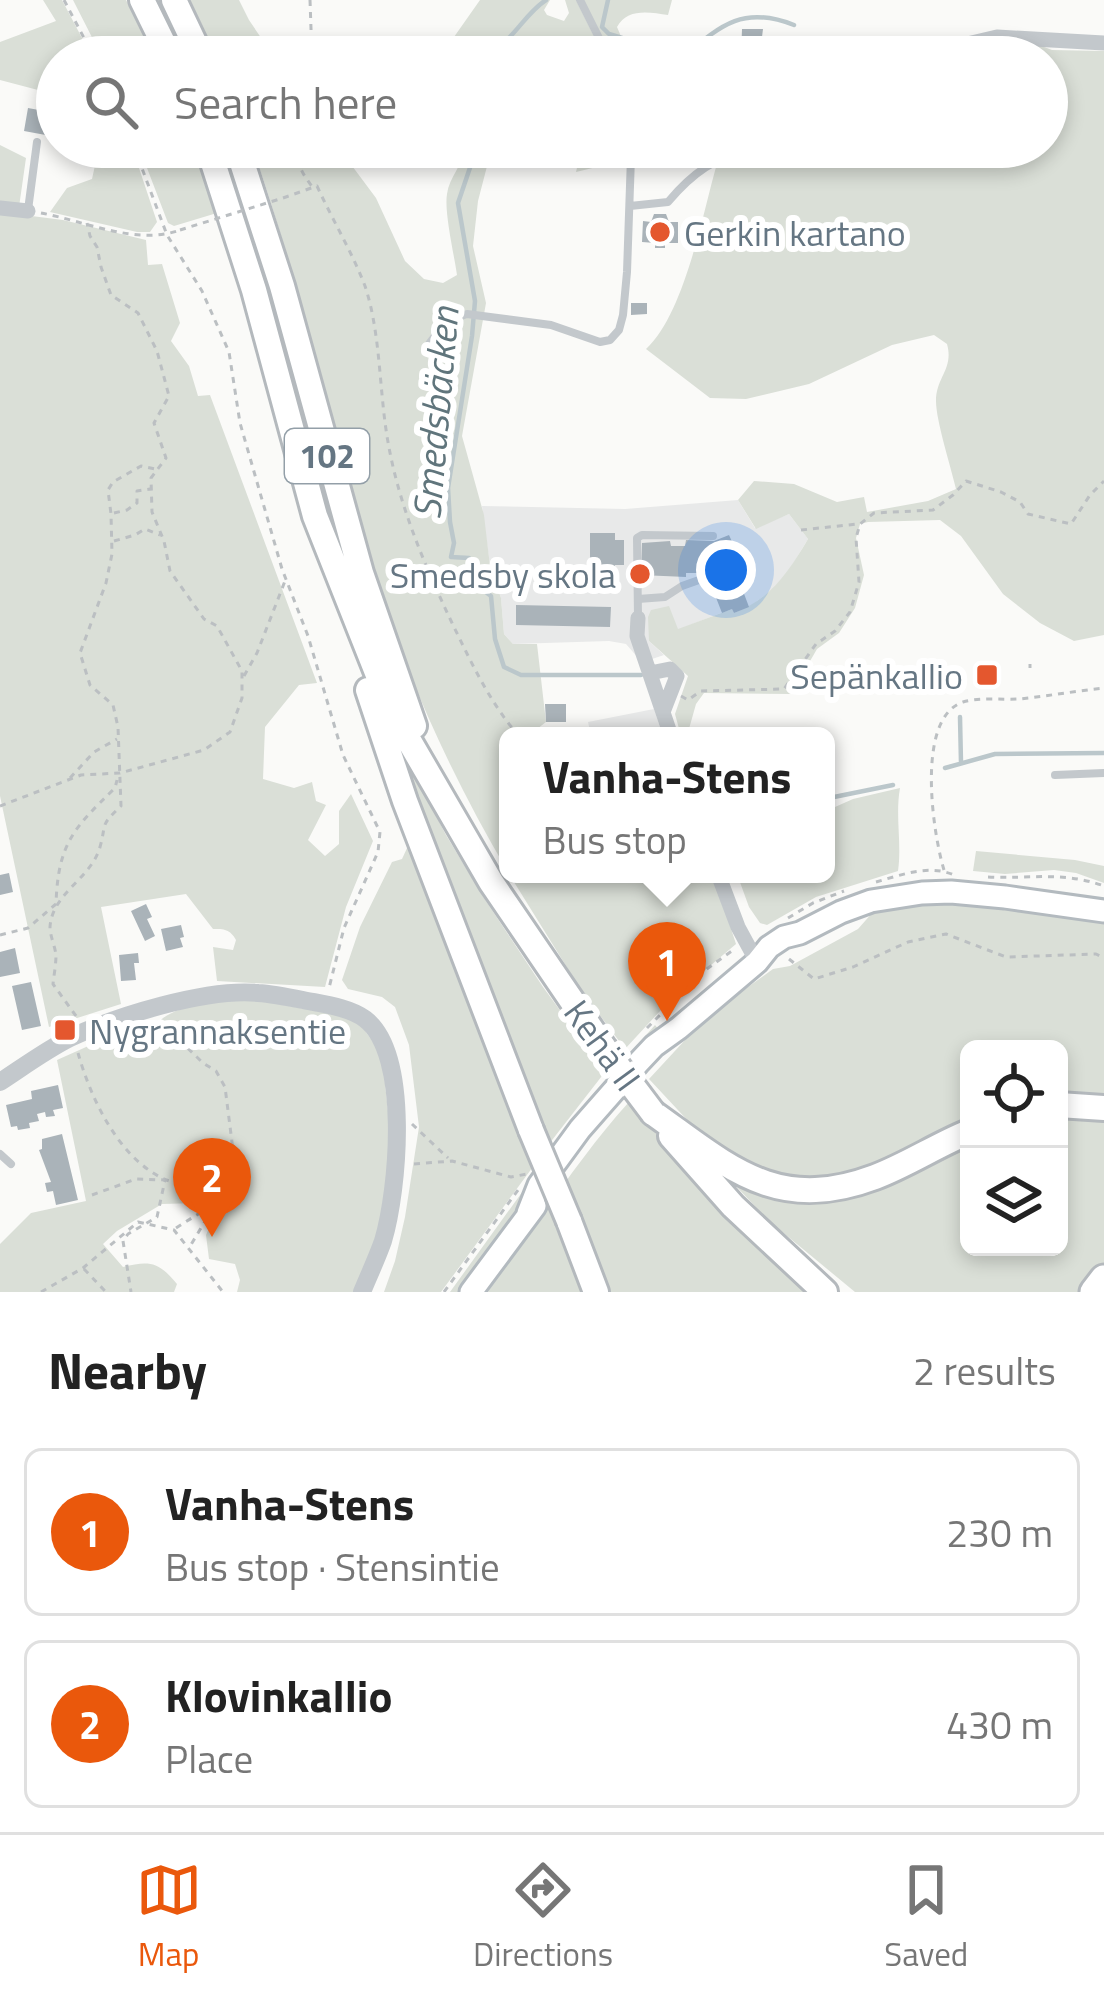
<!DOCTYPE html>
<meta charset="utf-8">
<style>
:root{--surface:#fff;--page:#f6f6f6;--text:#222;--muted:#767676;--line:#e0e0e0;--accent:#ea580c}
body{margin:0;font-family:"Titillium Web",sans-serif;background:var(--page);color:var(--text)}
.controls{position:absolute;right:36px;bottom:36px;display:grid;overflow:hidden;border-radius:18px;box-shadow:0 6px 18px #0003}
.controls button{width:108px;height:108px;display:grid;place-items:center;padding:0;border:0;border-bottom:3px solid var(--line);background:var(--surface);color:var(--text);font:60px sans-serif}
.you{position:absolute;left:726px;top:570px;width:42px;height:42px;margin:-30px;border:9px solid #fff;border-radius:50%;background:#1a73e8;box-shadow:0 0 0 18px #1a73e833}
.badge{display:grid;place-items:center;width:78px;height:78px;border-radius:50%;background:var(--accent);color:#fff;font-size:39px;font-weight:700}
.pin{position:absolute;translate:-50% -99px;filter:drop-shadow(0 3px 6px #0008)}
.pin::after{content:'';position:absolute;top:63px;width:42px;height:36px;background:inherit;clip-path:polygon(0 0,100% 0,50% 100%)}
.popup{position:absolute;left:499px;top:727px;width:336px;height:156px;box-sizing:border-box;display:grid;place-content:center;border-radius:18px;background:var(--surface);filter:drop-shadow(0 3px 9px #0005);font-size:39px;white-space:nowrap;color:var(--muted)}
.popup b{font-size:45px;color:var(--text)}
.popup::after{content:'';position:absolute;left:50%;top:100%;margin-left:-24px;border:24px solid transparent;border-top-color:var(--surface)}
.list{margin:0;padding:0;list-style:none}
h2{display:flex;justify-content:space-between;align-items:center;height:156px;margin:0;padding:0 48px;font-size:51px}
h2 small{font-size:39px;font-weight:400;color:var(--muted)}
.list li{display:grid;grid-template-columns:78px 1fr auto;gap:36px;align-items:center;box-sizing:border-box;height:168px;margin:0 24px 24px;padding:0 24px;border:3px solid var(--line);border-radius:18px}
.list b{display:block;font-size:45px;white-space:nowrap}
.list p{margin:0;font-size:39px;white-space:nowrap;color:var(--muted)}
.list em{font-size:39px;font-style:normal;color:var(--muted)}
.icon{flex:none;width:66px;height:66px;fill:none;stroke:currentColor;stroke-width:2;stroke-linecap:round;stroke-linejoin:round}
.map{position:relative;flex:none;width:1104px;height:1292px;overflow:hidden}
.search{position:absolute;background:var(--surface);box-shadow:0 6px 18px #0003;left:36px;right:36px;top:36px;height:132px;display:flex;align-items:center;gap:30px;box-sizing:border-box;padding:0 42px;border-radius:66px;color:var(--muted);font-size:45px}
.sheet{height:540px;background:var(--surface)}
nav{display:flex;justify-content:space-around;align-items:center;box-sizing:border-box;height:168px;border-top:3px solid var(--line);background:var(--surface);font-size:33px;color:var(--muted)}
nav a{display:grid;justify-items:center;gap:6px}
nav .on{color:var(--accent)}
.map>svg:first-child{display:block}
</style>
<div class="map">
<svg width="1104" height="1292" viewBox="0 0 1104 1292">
<rect width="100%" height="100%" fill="#fafaf8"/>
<!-- built -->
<path fill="#e8e9e9" d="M738,500L755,528L789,514L808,539L782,582L749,607L734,613L731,609L649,641L664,655L646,661L639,659L626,644L609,641L513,644L504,634L501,598L490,566L482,506L625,509Z
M654,709L663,736H591L588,722Z"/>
<!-- green -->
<path fill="#dadfd7" d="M43,0H62L92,57H57V95L0,80V42L56,21Z
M73,0H126L155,57H102Z
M190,0H239L249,20L274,57H217Z
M480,0H550L544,10L547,15L564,21L569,13L565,0H576L598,44L609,57H448L454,37Z
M583,0H672L668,15C649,12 627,8 617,27L625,46L620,52L602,41Z
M1018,37L1052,50L1104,51V635L1074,641L1040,623L1003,594L961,536L940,520L868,522L860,524L856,538L864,575L855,608L839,633L817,649L791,694L704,693L696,704L687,736H681L675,714L688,676L649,641L648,617L651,610L669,606L678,629L732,609L734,613C771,599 789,571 808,539L789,514L756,529L738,500L754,481L794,484L837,502L864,497L867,512L928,501L956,489C951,467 936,421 936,401C936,377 954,369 947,344L934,335L892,345L809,384L746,399L710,398L646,349C684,314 702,217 716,167L699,147H1047V57H912Z
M0,145L26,158L19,207L0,204Z
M99,147H132L157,222L150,232H137L50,212L67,188L92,179Z
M139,147H192L217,213L174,226L168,223Z
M219,147H227L255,231L322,479L317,481L254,249Z
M252,147H338L376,198L405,261L424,279L443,283L457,275C454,254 444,212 447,194C449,178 463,164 466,147H492L478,201L473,246L486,303L462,436L484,515L490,566L501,598L504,634L513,644H537L546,722L528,736H508V872C453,779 409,682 376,580C330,437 303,289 252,147Z
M582,147H637L605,165L576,172Z
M0,212L63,220L146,240L148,265L162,264L180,323L171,341L189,366L198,396L210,395L317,683L299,685L265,727L263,779L294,788L312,782L316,801L326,805L308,840L325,856L339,844V811L351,794L373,841L346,907L325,987L217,981L213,947L233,950L236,940C230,929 224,929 213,929L186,894L101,907L121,1004L49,1027L0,796Z
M383,713L446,835L484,898L543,987L605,1072L549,1144Z
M900,788C895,816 902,843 898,871L816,897L767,925L760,923L749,907L737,874H826V811L853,799Z
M408,846L424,873L535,1164L441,1292H384L395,1261L405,1217L419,1127L409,1045L395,1007L382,997L348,989L342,980L360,927L392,862L402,859Z
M976,851L1075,860L1104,866V883L1076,873L1054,870L1005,874L973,871Z
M509,874H687L716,883L736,944L672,998L625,1049L581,990Z
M965,903L1104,922V1094H1059V1049H969V1116L861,1172L826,1180L766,1175L704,1138L649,1079L686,1039L730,1000L773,969L790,966L858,929L873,912L894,904Z
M246,998L343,1016L361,1025L382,1055L392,1149L378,1242L354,1292H237L240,1280L235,1264L209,1259L206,1235L231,1179L232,1167L213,1160L210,1184L200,1203L162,1204L117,1231L103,1244L123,1267C150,1260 159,1262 177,1284L174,1292H0V1244L31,1213L86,1201L57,1060L104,1039L158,1023C173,1004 222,1002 246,998Z
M655,1025L659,1030L591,1108L458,1292H450L590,1098Z
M629,1102L713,1200L810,1292H488C501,1264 523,1238 542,1214C570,1176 597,1137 629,1102Z
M1059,1113L1104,1117V1266L1086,1292H855L769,1221L717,1166L779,1194L969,1139V1247H1059Z"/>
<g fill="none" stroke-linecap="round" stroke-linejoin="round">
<!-- stream -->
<path stroke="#bbc7cb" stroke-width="4.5" d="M608,0L602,27L609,34L622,38L621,48L630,49V57
M488,57L489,52C513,42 524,14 546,0
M640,57L655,54L667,57
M683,57C721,25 743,5 794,25
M477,147L458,203L475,301L472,336L448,488L450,522L454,543L451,557L469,558L475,584L491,596L495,639L504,667L521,675H641
M960,717L961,763
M804,734L805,736
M945,768L995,754L1104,753
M826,802L834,797L893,785"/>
</g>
<!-- building -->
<path fill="#aab3b9" d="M742,29H763L762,37L804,38V57H741Z
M877,37H898V53H893V57H882V53H877Z
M28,108L55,113L51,136L24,131Z
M654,214H666L669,222H678V243H665V248H655V243L642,242L643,221L651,222Z
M631,303H647V314L631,315Z
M590,533H615V540H624V565H615V573H590Z
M729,535L739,557L731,559L749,607L734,613L732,609L722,613L715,595L712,596L703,573H686V577L641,575L642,543L670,541L671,546H685L686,540L714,541Z
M516,605L611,607L610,627L516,625Z
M545,704H566V722H546Z
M9,873L13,892L0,895V875Z
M146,904L152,917L147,919L155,936L145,941L131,911Z
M181,925L184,937L180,938L183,947L166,951L161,929Z
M15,948L20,973L0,977V952Z
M138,953L139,963H134L136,980L121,981L119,955Z
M31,982L41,1026L22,1030L12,986Z
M58,1085L63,1108L53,1110L55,1116L46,1117L45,1112L37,1114L39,1121L29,1123L30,1128L18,1130L17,1126L11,1127L6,1105L32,1099L31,1091Z
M62,1134L78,1200L56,1205L53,1191L47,1192L45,1183L51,1182L39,1150L42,1149V1139Z"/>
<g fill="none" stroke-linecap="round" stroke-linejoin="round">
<defs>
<path id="secondary" d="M528,1213L539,1185L580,1129L638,1063L654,1046L679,1028L757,962L769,947L784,937L800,933L841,912L871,901L922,893L951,892L1005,897L1104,911
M471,1292L535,1206"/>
<path id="trunk" d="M142,0L170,57
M174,0L201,57
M208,147L254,290L315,516L393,713L491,882L604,1048
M237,147L282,286L361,573L414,726
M368,690L405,801L531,1130
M1059,1105L1104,1108
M653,1113C729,1167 776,1214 875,1177C907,1165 937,1145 969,1132
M671,1136L733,1206L825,1292
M569,1221L596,1292"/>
<path id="motorway" d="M1094,1292L1104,1279"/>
</defs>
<!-- secondary casing -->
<use href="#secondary" stroke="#b3babf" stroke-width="27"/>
<!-- trunk casing -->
<use href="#trunk" stroke="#b4b9bd" stroke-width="30"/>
<!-- motorway casing -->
<use href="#motorway" stroke="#b4b9bd" stroke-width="33"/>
<!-- path -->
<path stroke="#bbbfc2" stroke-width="3" stroke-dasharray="6 6" stroke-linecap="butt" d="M64,0L94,57
M310,0L312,57
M134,147L167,235L202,291L229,352L240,423L282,569L308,636L343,755L380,832L378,852L344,928L329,988
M301,147C296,167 302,172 313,188
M283,198L317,186C332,219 352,252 365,286C381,334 379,392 388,442C399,506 425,566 453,625C472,664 490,703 519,736
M41,213C85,221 136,246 180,230
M114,513L127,510L137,503V491L150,489
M801,530L858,524
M114,541L135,535L145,529L160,535
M1030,664V668
M244,676L257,653L285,581
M681,696L688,700L701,691L784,689L816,644L835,631L850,612L859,582L856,538L860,524L874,513L933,510L953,495L966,481L1001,492L1020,502L1028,514L1071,524L1090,495L1104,481
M70,778L94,752L117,739
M0,806L81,775L120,773L204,750L230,732L242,698V671L217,626L204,619L170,571L164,541L152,512L151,478L166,458L154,423L169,396L157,351L138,313L111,295L101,267L97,247L90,236L87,223
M944,870C933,834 915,718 963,702C979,697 1002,700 1019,699C1048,696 1076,691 1104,688
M988,877C1030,879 1063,871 1104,886
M876,882C901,875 929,864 954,875
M788,918L813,903L844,891
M0,935L28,928L56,904C58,843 74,828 115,788L117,780
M789,959L814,979L853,967L908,942L946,934L1006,957L1096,954L1104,958
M76,1016L53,984C54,975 56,964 56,955C55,946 50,936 50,927C52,893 91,879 100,847C107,822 99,827 121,806L118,727L113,705L90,685L80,653L106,583L112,554L111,514L108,490L113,482L141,466L155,469
M162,1023L203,1063L216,1071L225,1087L233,1150L222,1193L189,1248
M647,1028L704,971L733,950
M78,1053C91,1099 118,1156 162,1178C173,1184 204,1188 218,1192
M412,1124L448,1158
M414,1164L452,1161L511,1177L527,1174
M92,1195L136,1179L165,1180L157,1217L128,1234L123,1241L131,1292
M176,1228L214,1204
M84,1269L106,1292
M41,1292L83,1268L138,1222L174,1230L223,1292
M444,1292L518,1190"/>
<!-- service -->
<path stroke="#c3c8cc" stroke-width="8" d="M580,0L604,48L615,57
M998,57L1007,52L1017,39
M630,206L668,202C694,171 714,159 752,147
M28,210L37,142
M426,348C438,331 447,320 467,314L551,325L600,342L610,340L619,330L623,315L627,272L631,157L637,147
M638,599L665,597L682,586L699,580
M638,617L637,538L642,535L713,536
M1055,775L1104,773
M0,1154L11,1164"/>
<!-- minor -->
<path stroke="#c3c8cc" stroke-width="15" d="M912,57L997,37L1104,43
M0,208L28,211
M638,618L637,636L671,736
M650,673L670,669L677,676L663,712
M718,874L738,927L757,962"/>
<!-- tertiary -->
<path stroke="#c3c8cc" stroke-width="18" d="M0,1082C23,1067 46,1050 70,1038C116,1016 207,988 258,993C273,994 288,997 303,1000C322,1004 349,1007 365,1019C411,1054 398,1191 383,1241C377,1258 369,1275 362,1292"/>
<!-- secondary -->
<use href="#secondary" stroke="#fff" stroke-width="21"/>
<!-- trunk -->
<use href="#trunk" stroke="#fff" stroke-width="24"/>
<!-- motorway -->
<use href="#motorway" stroke="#fff" stroke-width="27"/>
<defs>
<path id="trunk-bridge" d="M604,1048L653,1113
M531,1130L569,1221"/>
</defs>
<!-- trunk-bridge casing -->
<use href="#trunk-bridge" stroke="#b4b9bd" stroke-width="30" stroke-linecap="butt"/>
<!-- path-bridge -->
<path stroke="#bbbfc2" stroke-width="3" stroke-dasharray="6 6" stroke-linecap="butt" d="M180,230L283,198"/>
<!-- trunk-bridge -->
<use href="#trunk-bridge" stroke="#fff" stroke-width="24"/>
</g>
<!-- markers -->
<g fill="#e4572e" stroke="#fff" stroke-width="4.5">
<circle cx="660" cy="232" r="12"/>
<circle cx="640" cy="574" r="12"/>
<rect x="975" y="663" width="24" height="24" rx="6"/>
<rect x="53" y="1018" width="24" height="24" rx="6"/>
</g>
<g text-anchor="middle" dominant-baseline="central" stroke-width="12" stroke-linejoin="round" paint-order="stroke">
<!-- shield labels -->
<rect fill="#fff" stroke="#939fa8" stroke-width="3" x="285" y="429" width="84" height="54" rx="9"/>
<g font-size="33" font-weight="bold" fill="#657683">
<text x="327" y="456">102</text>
</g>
<!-- poi labels -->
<g font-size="36" fill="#657683" stroke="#fff" text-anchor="start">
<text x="684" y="232">Gerkin kartano</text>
<text x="616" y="574" text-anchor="end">Smedsby skola</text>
<text x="963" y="675" text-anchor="end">Sepänkallio</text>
<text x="89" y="1030">Nygrannaksentie</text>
</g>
<!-- street labels -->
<g font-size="36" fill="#657683" stroke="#fff">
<text transform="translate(603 1045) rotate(54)">Kehä II</text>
</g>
<!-- water labels -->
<g font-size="39" font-style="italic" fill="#60757c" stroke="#fff">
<text transform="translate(435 413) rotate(-85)">Smedsbäcken</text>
</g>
</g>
</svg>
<div class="controls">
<button><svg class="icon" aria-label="locate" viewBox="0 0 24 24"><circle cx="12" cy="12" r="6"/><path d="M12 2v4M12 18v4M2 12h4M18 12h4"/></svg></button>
<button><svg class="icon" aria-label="layers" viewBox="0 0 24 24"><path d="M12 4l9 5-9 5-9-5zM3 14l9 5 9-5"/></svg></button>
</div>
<div class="you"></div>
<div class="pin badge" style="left:667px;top:1021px">1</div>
<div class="popup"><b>Vanha-Stens</b>Bus stop</div>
<div class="pin badge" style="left:212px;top:1237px">2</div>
<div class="search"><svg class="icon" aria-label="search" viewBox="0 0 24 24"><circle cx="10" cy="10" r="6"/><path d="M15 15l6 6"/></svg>Search here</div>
</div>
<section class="sheet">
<h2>Nearby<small>2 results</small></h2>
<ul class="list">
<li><span class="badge">1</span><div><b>Vanha-Stens</b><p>Bus stop · Stensintie</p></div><em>230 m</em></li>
<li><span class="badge">2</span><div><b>Klovinkallio</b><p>Place</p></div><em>430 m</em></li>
</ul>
</section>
<nav>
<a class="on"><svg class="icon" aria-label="map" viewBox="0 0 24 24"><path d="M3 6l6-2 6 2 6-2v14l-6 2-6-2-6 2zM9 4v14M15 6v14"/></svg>Map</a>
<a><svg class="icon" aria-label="directions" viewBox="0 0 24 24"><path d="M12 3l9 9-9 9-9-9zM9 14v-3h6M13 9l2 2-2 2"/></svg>Directions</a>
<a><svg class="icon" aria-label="saved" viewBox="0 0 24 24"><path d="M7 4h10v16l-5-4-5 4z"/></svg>Saved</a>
</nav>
